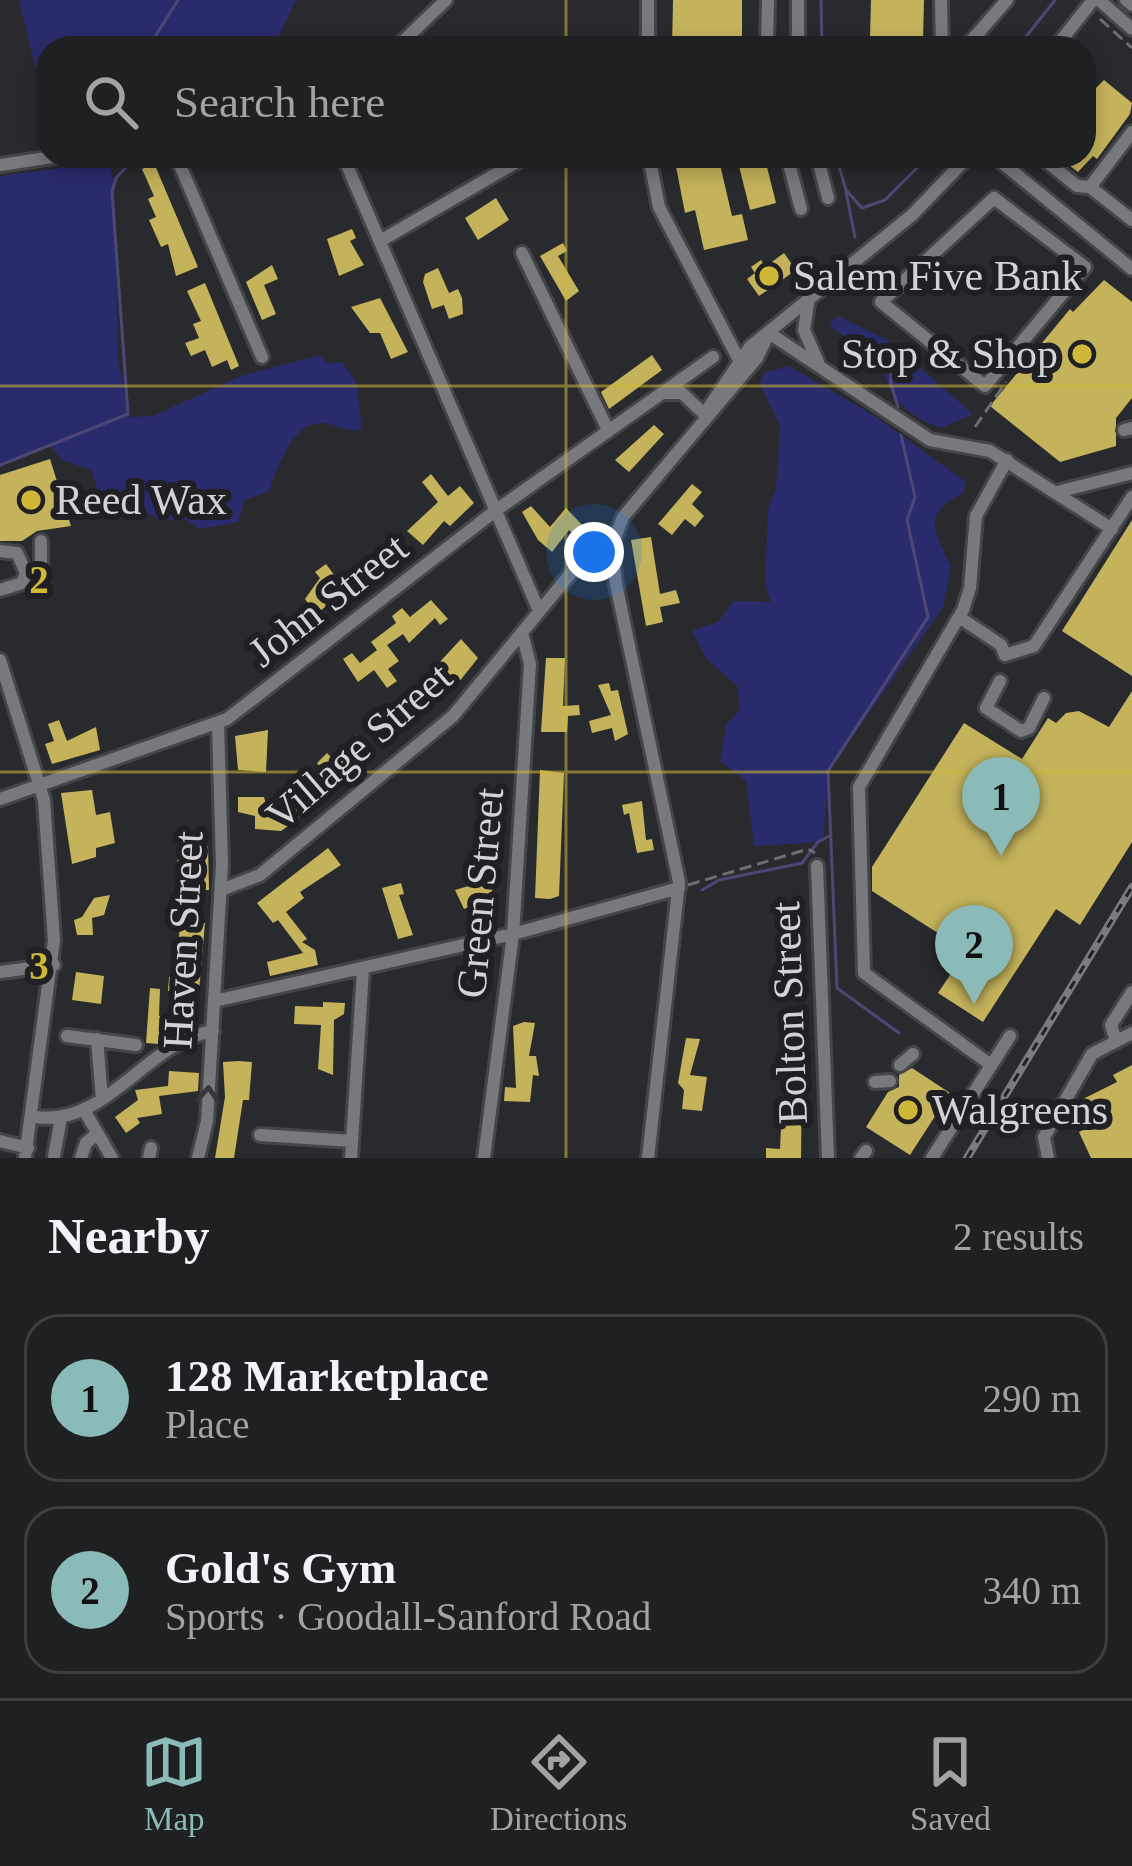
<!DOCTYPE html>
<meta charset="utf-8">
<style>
:root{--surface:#1f2022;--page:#2c2d2f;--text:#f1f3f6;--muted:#a1a3a5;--line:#3c3e40;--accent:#8bbbb9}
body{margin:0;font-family:Georgia,serif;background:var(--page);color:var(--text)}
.you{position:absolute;left:594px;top:552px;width:42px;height:42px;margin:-30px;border:9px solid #fff;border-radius:50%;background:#1a73e8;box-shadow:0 0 0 18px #1a73e833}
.badge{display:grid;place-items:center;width:78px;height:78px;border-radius:50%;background:var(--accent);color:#111;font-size:39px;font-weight:700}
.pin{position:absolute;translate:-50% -99px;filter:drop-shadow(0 3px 6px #0008)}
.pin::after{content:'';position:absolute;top:63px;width:42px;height:36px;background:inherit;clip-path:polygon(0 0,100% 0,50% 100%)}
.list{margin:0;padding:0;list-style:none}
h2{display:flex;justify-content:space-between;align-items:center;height:156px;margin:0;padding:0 48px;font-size:51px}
h2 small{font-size:39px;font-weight:400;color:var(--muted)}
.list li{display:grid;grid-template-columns:78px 1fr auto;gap:36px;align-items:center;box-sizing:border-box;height:168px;margin:0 24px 24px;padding:0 24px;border:3px solid var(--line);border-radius:36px}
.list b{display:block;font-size:45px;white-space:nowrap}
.list p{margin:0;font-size:39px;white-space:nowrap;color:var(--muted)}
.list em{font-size:39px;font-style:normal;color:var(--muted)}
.icon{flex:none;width:66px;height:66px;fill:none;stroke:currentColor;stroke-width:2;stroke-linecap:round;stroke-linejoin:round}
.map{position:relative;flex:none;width:1132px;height:1158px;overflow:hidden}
.search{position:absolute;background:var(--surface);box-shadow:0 6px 18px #0003;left:36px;right:36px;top:36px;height:132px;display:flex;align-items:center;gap:30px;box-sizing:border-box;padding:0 42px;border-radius:36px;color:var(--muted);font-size:45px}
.sheet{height:540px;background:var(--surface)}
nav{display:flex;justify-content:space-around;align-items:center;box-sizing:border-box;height:168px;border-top:3px solid var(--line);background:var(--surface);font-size:33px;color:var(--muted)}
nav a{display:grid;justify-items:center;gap:6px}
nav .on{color:var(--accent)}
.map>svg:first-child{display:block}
</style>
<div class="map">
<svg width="1132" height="1158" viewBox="0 0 1132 1158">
<rect width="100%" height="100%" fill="#292a2e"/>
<!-- green -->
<path fill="#2a2b6c" d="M19,0H296L273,48H48V120Z
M89,164L110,167L114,183L118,359L130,417L153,416L241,376L320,355L328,364L342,362L356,382L362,429C346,434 339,424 323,423C291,422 278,468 269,491L245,500L238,522L199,529L187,520H159L139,508L124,510L100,498L91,470L62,460L51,446L0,465V176Z
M838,316L889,341L973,414L941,428C908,416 888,399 882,364L829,325Z
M789,366L876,417L966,482L963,493C917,515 938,534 951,568L943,607L829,770L823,842L754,846L746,781L720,761L726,725L740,710L737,686L707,659L692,631L718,622L733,601L771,602L765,584L768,509L776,488L780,426L760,384L764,373Z"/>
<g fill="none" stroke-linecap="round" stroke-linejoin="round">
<!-- stream -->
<path stroke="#4d4775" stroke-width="3" d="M821,0L822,48
M148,48L178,0
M1017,48L1055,0
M836,156L846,190L862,208L885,200L929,156
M846,192L855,237
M891,348V384L898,407
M0,465L128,414L112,192L116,178L136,156
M702,890L719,880L802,863L818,842L831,835
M899,1033L837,988L828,771L928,617L907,520L915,497L901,435"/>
</g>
<!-- building -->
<path fill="#c4b35b" d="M673,0H742V48H672Z
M871,0H924L923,40L870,39Z
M1104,80L1132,103L1130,114L1097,159L1093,156L1078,172L1057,156H1084V100Z
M674,156H718L732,216L742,214L748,240L704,250L695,210L685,213Z
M765,159L776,203L750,210L739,166Z
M154,163L198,267L176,276L168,244L161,247L149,220L156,217L148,199L154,196L142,169Z
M496,198L509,220L478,240L465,218Z
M352,229L356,238L350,241L364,265L339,276L327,239Z
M563,243L567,251L558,256L579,291L566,301L540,256Z
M784,253L796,270L759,296L747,279L755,273L751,267L761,260L765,267Z
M272,265L278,279L264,285L276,314L262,320L246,282Z
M438,268L449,293L458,289L462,298L463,314L449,319L444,305L432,309L423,282L425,274Z
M1104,280L1132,302V398L1116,418V446L1060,462L990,406L1070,309L1073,312Z
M205,283L239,366L231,370L227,360L212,367L205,350L191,356L185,343L199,338L193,324L201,321L187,291Z
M380,298L408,352L391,359L380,333H370L351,307Z
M652,355L662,370L609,409L601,392Z
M654,425L664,434L629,472L615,460Z
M50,459L71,526L37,531L22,541H0V475Z
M431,474L448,496L460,486L474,503L450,526L444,521L423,545L407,531L438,502L422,482Z
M692,484L702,492L692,504L704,516L695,527L685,519L672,535L658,524Z
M531,506L550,527L566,508L585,528L577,538L569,530L552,552L538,540L522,512Z
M1132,520V676L1062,631Z
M651,537L660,594L676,590L680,603L660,607L663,622L646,626L631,540Z
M326,564L346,591L316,614L305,599L320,578L315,572Z
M431,600L448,619L440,625L435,618L409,643L403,634L387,645L399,661L388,669L397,681L387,688L374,670L358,682L343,659L352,653L360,663L377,650L371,642L396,623L392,616L402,608L410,617Z
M461,639L478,658L455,687L441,678L446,673L437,665Z
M546,658H565L563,706L579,705L580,715L568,716L567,732H541Z
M609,683L611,691L618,690L628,734L615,741L612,728L592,733L589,721L611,715L598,685Z
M1132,691V842L1080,925L1056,909L983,1022L938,993L966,951L872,891V867L964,723L1022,759L1048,718L1056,723L1066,713L1079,711L1109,727Z
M59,720L67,741L96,727L100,750L52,764L45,744L54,741L48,724Z
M268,730L266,772L238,770L235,736Z
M356,735L375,758L337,787L317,763L327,753L336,762Z
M540,770L564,773L559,896L550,899L535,898Z
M92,790L96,815L110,812L115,843L96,848V857L72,864L61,793Z
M238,797H264L268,812L292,799L304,815L281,831L255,829V816L238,812Z
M642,801L646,840L652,839L654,850L637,853L629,813L624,815L622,805Z
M179,846H208L209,890H175Z
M328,848L341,865L300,892L304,898L286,912L307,939L302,942L315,950L318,965L270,976L267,962L303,953L278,920L273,923L257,903Z
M473,860L494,861L496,881L489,898L464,909L455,890L472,885Z
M401,883L404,894L399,895L413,935L398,939L382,888Z
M110,895L104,915L92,918L93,935H77L74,920L82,917L94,898Z
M181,920L205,923L199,991H168L169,977H182L183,959H176Z
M76,972L104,976L101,1004L72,1000Z
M150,988L160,989L159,1016L170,1014L173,1026L160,1028L158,1044L146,1043Z
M323,1002L345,1003L344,1014L334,1020L333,1075L318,1069L321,1025L294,1024L295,1006L323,1007Z
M524,1022L535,1023L529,1056H536L539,1076L533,1075L530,1102L504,1101L505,1087L516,1088L513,1026Z
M686,1038L700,1039L690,1075L707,1077L702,1111L682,1109L684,1090L678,1083Z
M784,1060H802L801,1158H766V1148L780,1149Z
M238,1061L252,1062L249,1100H243L234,1158H215L225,1097L223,1062Z
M1132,1065V1158H1091L1079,1132L1089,1127L1077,1102L1117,1082L1113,1075Z
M912,1068L950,1093L910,1155L866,1127L888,1092L899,1087V1075Z
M169,1071L199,1073L198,1091L159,1096L162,1114L137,1118L140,1123L126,1133L115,1117L138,1100L135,1090L168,1086Z"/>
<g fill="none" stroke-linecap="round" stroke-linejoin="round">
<defs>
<path id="minor" d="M648,0V48
M798,0V48
M941,0L942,48
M1099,0L1132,29
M1126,0L1132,5
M396,48L446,0
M767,48L768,0
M965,48L1007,0
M1055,48L1093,0
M176,156L262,357
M343,156L539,611
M649,156L659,207L739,360
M787,156L801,209
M817,156L828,198
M994,156L1132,269
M1041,157L1077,186L1090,187L1132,132
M0,165L59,156
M1090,187L1132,220
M994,198L1085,267L985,386L881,302Z
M380,241L527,156
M522,253L608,430
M809,297L804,330L818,362
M769,333L930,440L990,451L1112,529
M665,391L713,357
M705,413L750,347L912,215L969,156
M1124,430L1132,428
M1057,492L1132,473
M0,551L17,553L26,573L22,583L0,590
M26,573L41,566V541
M959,617L1001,645L1005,655L1034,646L1132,497
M0,660L44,800L54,940L25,1158
M1000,681L986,708L1021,731L1029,728L1044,698
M0,799L227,719L495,511L662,393H682L704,414
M817,866L828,1158
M221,890L260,875L453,716L581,561L598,548L612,546
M0,972L54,965
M214,1001L513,934L679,888
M67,1036L136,1045
M97,1039L102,1099
M1116,1041L1111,1025L1132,992
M900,1065L913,1054
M991,1065L864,973L859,787L963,610L970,588L976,516L1007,460
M875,1082L890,1081
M84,1110L112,1158
M35,1117C108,1127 145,1042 213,1031
M260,1135L352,1141
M0,1141L28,1148
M54,1156L61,1118
M81,1158L86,1143L97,1134
M149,1158L151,1148
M198,1158L207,1121L222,864L218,724
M351,1158L363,970
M484,1158L513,934L530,664L522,633
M648,1158L679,882L616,584L612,546L623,517L757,358L769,333
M861,1158L866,1151
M932,1158L1010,1036
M1048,1158L1044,1137L1092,1054L1132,1033"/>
</defs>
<!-- minor casing -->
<use href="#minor" stroke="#444548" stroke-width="18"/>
<!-- path -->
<path stroke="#6d6e71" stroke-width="3" stroke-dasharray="12 6" stroke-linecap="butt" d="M1100,19L1132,48
M975,427L1006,382
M688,885L808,849L815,853"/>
<!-- minor -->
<use href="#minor" stroke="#78797d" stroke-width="12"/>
<defs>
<path id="rail" d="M967,1158L1132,887"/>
</defs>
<!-- rail casing -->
<use href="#rail" stroke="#7a7b7e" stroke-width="8"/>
<!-- rail -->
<use href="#rail" stroke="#202024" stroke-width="3" stroke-dasharray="9" stroke-linecap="butt"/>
</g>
<!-- one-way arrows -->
<defs><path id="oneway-chevron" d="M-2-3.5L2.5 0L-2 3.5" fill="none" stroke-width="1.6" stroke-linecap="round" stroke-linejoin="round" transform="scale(3)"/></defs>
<use stroke="#36363a" href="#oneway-chevron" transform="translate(208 1095) rotate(-86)"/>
<!-- grid -->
<path fill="none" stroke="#cfb837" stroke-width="3" stroke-opacity="0.55" d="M566,0V48M566,156V1158M0,386H1132M0,772H1132"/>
<!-- markers -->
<g fill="#cfb837" stroke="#202024" stroke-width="4.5">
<circle cx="769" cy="276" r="12"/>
<circle cx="1082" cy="354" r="12"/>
<circle cx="31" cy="500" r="12"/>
<circle cx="908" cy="1110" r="12"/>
</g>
<g text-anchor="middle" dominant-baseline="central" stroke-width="12" stroke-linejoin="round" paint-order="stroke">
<!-- poi labels -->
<g font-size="42" fill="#d3d3d6" stroke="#202024" text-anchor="start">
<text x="793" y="276">Salem Five Bank</text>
<text x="1058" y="354" text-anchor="end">Stop &amp; Shop</text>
<text x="55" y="500">Reed Wax</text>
<text x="932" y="1110">Walgreens</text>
</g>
<!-- street labels -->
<g font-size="42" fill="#d3d3d6" stroke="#202024">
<text transform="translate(328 600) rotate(-38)">John Street</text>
<text transform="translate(359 746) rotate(-41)">Village Street</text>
<text transform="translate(480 893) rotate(-85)">Green Street</text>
<text transform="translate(183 940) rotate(-87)">Haven Street</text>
<text transform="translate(789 1013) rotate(-92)">Bolton Street</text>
</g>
</g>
<g font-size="39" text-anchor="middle" font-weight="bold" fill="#cfb837" stroke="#202024" stroke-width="12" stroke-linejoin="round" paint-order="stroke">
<text x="39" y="593">2</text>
<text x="39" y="979">3</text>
</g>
</svg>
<div class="you"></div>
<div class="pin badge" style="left:1001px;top:856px">1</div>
<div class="pin badge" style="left:974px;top:1004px">2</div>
<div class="search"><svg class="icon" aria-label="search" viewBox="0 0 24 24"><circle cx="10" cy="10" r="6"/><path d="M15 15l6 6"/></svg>Search here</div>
</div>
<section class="sheet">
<h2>Nearby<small>2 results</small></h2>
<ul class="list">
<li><span class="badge">1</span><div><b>128 Marketplace</b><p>Place</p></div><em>290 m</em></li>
<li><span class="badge">2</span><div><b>Gold's Gym</b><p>Sports · Goodall-Sanford Road</p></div><em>340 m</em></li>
</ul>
</section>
<nav>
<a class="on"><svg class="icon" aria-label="map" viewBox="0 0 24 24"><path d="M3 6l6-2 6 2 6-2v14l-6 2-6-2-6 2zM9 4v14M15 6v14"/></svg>Map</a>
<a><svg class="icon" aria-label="directions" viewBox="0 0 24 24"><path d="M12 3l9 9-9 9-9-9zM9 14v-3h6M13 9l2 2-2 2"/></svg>Directions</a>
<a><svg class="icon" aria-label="saved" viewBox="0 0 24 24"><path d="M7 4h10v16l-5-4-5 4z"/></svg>Saved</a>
</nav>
